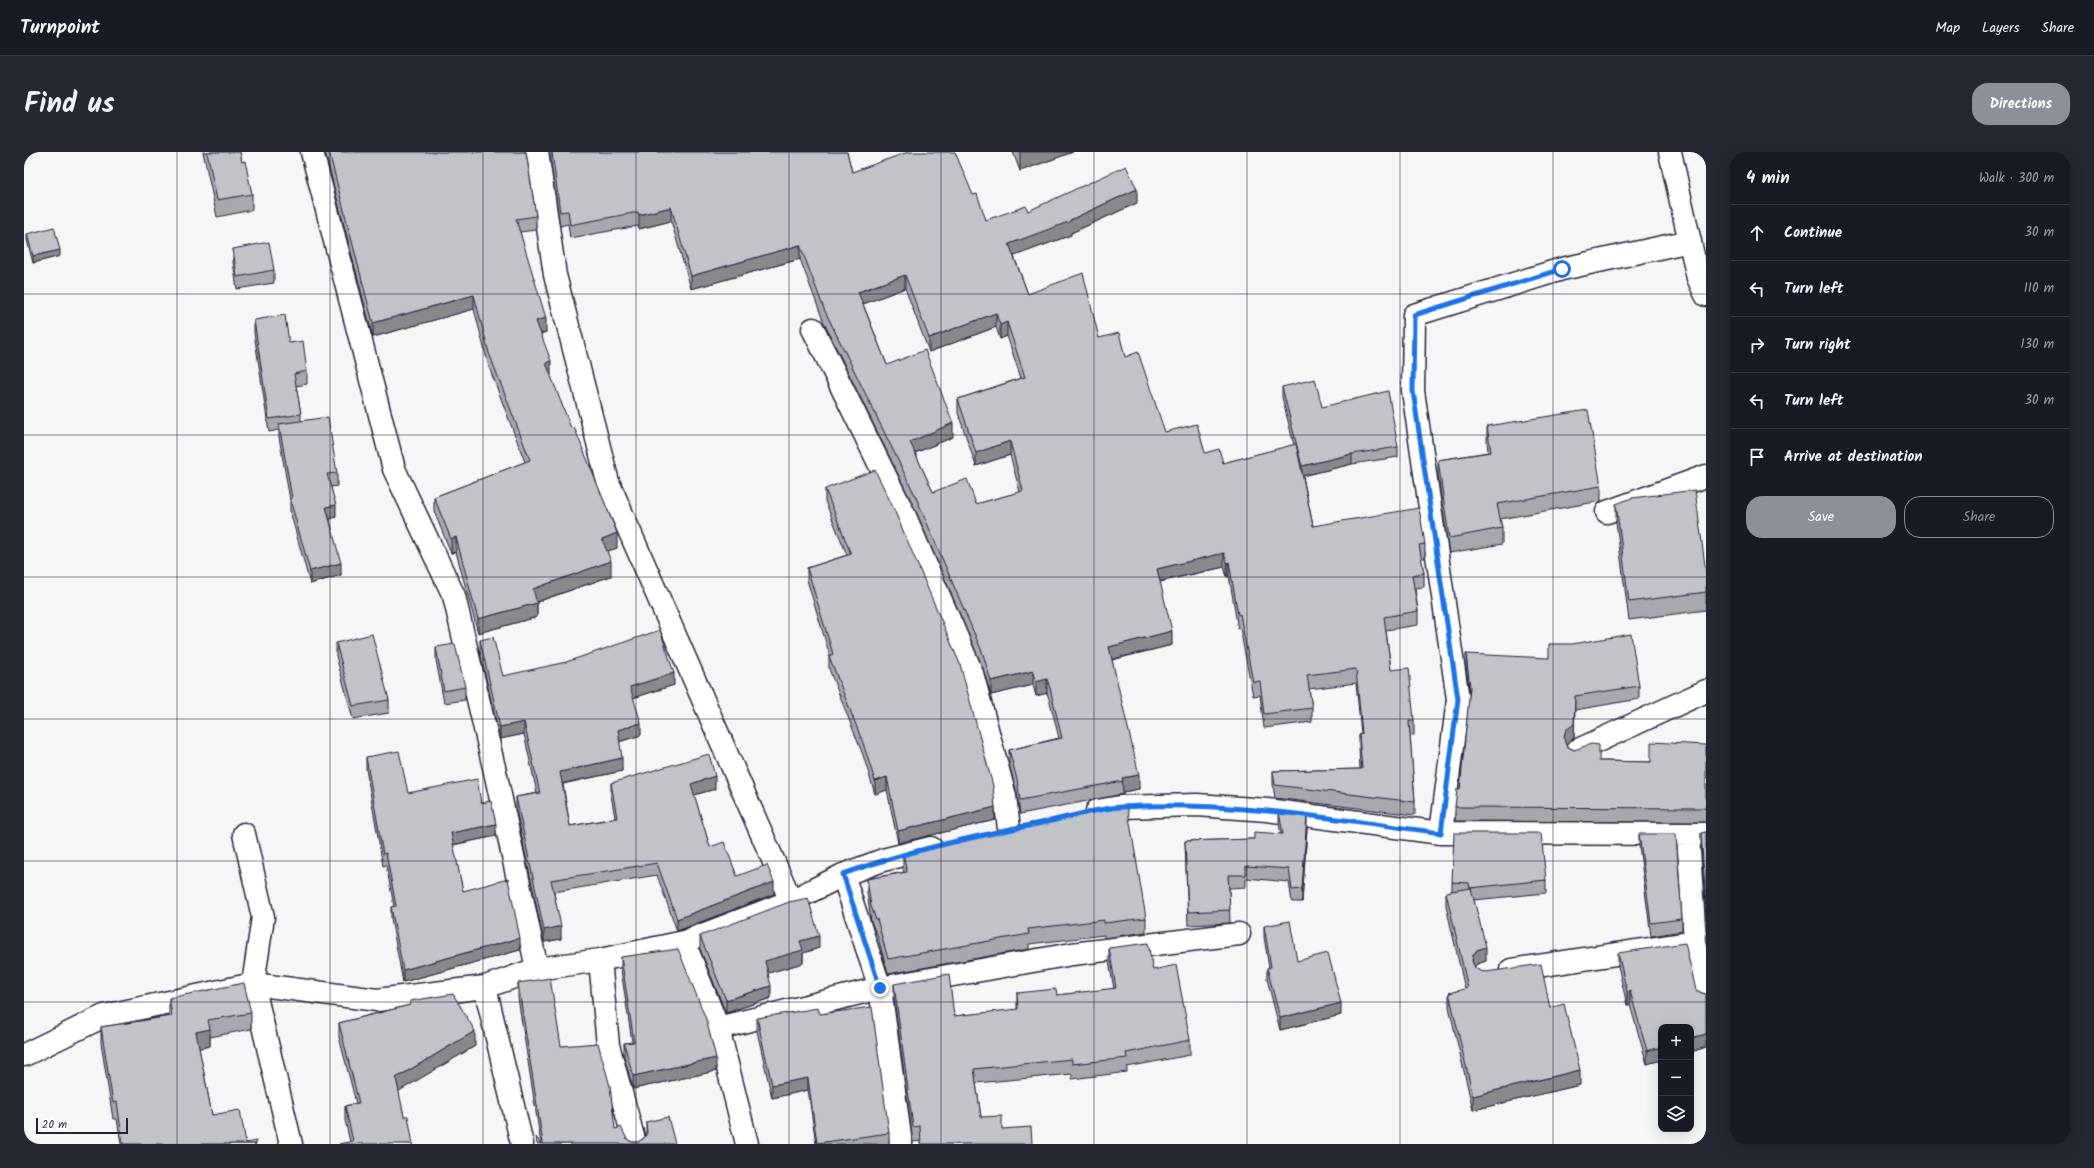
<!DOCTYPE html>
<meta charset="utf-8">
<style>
:root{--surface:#171b24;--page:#242831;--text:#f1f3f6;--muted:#9ea1a6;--line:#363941;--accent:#8c9099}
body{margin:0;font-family:Kalam,sans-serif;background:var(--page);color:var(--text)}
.controls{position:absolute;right:12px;bottom:12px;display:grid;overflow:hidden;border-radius:8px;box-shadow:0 4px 16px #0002}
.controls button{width:36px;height:36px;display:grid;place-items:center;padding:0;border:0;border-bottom:1px solid var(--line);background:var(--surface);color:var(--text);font:20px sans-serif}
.scale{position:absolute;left:12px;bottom:10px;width:92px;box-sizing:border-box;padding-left:4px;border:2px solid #22223b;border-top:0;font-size:11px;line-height:14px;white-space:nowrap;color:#22223b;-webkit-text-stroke:3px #fff;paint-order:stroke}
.stop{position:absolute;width:12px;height:12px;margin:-9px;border:3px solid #1a73e8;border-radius:50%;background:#fff}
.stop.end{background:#1a73e8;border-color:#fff;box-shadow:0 1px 4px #0008}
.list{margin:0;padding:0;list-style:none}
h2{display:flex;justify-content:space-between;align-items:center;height:52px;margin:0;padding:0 16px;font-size:17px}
h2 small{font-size:13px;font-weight:400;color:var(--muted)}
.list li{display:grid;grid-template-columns:26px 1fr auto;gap:12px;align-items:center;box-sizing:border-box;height:56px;padding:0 16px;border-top:1px solid var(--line)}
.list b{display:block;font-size:15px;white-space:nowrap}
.list em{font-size:13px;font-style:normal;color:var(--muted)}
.actions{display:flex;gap:8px;padding:12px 16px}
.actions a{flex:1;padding:9px 0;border:1px solid var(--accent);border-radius:16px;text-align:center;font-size:14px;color:var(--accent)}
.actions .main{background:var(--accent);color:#fff}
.icon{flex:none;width:22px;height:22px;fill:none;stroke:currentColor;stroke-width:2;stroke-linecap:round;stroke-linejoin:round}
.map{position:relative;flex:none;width:1682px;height:992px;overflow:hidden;border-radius:16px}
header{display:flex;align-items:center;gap:24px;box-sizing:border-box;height:56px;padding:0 20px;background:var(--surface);border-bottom:1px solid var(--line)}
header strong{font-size:19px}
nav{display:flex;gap:22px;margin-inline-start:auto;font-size:14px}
.intro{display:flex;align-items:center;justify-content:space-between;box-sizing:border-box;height:96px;padding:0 24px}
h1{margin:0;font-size:28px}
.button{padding:10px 18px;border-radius:16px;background:var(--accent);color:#fff;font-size:14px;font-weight:700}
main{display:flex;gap:24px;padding:0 24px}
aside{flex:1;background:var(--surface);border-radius:16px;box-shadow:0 4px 16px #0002}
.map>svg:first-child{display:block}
</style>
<header>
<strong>Turnpoint</strong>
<nav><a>Map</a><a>Layers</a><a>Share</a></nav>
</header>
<div class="intro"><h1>Find us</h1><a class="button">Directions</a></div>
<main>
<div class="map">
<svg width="1682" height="992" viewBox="0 0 1682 992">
<rect width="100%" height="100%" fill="#f6f6f7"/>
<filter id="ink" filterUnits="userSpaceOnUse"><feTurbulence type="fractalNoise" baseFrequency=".025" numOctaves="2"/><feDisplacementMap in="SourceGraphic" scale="8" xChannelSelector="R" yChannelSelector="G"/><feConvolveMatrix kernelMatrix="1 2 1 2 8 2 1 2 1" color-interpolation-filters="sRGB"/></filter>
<g filter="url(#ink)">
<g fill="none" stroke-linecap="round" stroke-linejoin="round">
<defs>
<path id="minor" d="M288,0L370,317L430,444L472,624L513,817
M513,0L531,123L584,330L767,749
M1646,0L1674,126L1682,143
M789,177L880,362L948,521L981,644L985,677
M1583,360L1682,324
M1552,599L1682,539
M1073,659L1096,655L1173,653L1243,658L1417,681L1682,682
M1417,681L1434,547L1389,239L1390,163L1538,117L1666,89
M220,682L239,765L229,832L267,992
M1664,683L1671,790L1682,843
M819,723L856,836L877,992
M660,790L694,876L723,992
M576,808L584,893L611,992
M1487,818L1671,790
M461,835L498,992
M694,876L856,836L1048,802L1215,782
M0,903L80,864L229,832L353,848L461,835L513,817L576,808L660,790L767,749L819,723L859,708L907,696"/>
</defs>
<!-- minor casing -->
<use href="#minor" stroke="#22223b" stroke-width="25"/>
<!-- minor -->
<use href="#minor" stroke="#fff" stroke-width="22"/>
</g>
<!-- wall -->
<path fill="#a7a7ad" stroke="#22223b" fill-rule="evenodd" d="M179,0H216L218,10L228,42V58L193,65Z
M301,0H502L512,64V78L496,80L522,180L517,182L527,223H526L593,396L583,399L587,424L513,450V465L454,481L432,400L427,401L410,359V345L501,310L465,215L450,157L349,185Z
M527,0H823L828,20L949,43L962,68L1004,59L1113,51L1047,81V83L990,104L1004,142L1075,186L1101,205L1141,280L1199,311L1270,293L1258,245V235L1298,255L1374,295V305L1328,312L1279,324L1289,374L1401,392V406H1397L1400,421V435L1391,436L1394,459V473L1362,478L1367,518L1390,569V583H1386L1391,650V663L1251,646L1249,633V619L1336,617L1335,596V583L1337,582L1332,531L1285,537L1288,556V570L1240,576L1236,543L1229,544L1216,476L1214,477L1205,424L1203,425L1200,415L1136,430L1148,493L1088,508L1115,637L1099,640V642L996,662L993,641L985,612V598L1035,586L1026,550L1023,541L1012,544L1009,533L967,543L959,516L891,357L800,171L776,107L667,137L647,69L615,77L614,74L546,86L544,72L536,74L527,11ZM881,136L905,200L972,175L976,187L983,184L997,226L934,247V261L952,314L986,303L996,340L952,352L909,340L891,301L929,285L863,213L839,152Z
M989,0H1049L996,19Z
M3,82L36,104L9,111L3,88Z
M209,97L250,118V131L213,137L209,110Z
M230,168L265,191L283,219V232L272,234L277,262V269L313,321V334L307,335L312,365L306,367L317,423L286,432L266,359V348L255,285V278L245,280L230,181Z
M1463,274L1577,334V349L1476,367L1478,376V392L1425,401L1414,323V308L1464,300L1463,289Z
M801,337L971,668L874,691L863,638L851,642L839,603L805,517V504H806L783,428V416L823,403L801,349Z
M1592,352L1682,421V458L1605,468L1592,370Z
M456,488L479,524L650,533L609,546L617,583L595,590L598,619L539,632L546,674L591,666L587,643V631L691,637L670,643L686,695L713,724L750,742L653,779L633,723L530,740L537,787L520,790L492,657V645L513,641L500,582L476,587L456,500Z
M312,491L365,548V561L329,567L312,504Z
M412,495L441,535V548L420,551L412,508Z
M1442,502L1615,534V547L1551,558L1550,586L1542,592L1544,595L1575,609L1627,610L1682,593V670L1431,669V655L1436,637L1446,543L1442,515Z
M342,605L384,641L457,651L472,684L429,693L439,739L496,798L379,830L367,767V755L370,754L362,713L359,714L342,617Z
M1255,660L1283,676L1278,750H1268L1265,730L1222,726V735L1205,736L1206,771L1164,773L1161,689L1230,687L1257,682L1255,672Z
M1682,680V767L1677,694V681Z
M1615,682L1658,767V779L1627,784L1615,694Z
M879,702L1122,766V780L1080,786V783L1005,792V797L864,822L853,782H852L847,769L843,741V727L880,720L879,716Z
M1522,728V741L1450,748L1462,809L1453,812L1450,815L1456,819L1526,856L1556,933L1449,958L1425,855V841L1441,837L1422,754V740L1428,739V730Z
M1240,774L1273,809L1317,863L1256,878L1243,827V816H1245L1240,785Z
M676,784L795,796L779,801V811L744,821L747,846L702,861L676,797Z
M1085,796L1129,818L1166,888V903L1103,915V920L1048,927V922L952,931L957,965L978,977L1008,992H896V989L889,990L870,846V832L930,864L993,858V841L1033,843L1090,837L1085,810Z
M1594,801L1672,838L1678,841L1682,842V895L1667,900L1637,875V908L1623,912L1606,853H1603L1594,814Z
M597,805L692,919L609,937L600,904V891L608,890L597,818Z
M494,831L537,894L591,977L603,987L608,990H614L620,986L622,983V970L651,992H517L494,846Z
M145,846L227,861V877L186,885V894L175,896L188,963L222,991L232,992H97L93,967H89L77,891V875L145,864Z
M386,849L451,894L374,939L380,964L389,992L326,990L321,968V954L332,951L315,885V871L386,853Z
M796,862L865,981V992H792L784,938L748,946L733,879V866Z"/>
<!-- shaded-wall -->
<path fill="#88888d" stroke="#22223b" d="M997,0H1049L996,19V1Z
M1113,37V51L1047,81V83L985,106V92L1046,68Z
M647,55V69L615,77V63Z
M776,93V107L667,137V124Z
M36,98V104L9,111V104Z
M881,123V136L834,154V140Z
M450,143V157L349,185V171Z
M972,161V175L905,200V186Z
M522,166V180L512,183V169Z
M983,170V184L976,187V173Z
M527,209V223L522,225V211Z
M929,271V285L886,303V290Z
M986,289V303L952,314V301Z
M1328,302V312L1278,324V314Z
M312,353V365L302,368V355Z
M593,381V396L578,401V387Z
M432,385V400L427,401V387Z
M1200,401V415L1133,430V417Z
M587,409V424L509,451V437Z
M1205,410V424L1203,425V411Z
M317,411V423L286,432V419Z
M513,451V465L454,481V467Z
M1148,479V493L1085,508V495Z
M1009,519V533L967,543V529Z
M650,521V533L606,547V535Z
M1023,527V541L1012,544V530Z
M1551,544L1550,586L1542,592L1540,597V584Z
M500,570V582L476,587V575Z
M617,571V583L594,590V578Z
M598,606V619L536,632V620Z
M1115,623V637L1099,640L1098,626Z
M691,624V637L667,644V632Z
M863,625V638L851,642V629Z
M971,655V668L874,691V679Z
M1283,663V676L1278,750V737Z
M472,672V684L427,693V681Z
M750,730V742L653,779V767Z
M537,774V787L520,790V778Z
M795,784V796L779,801V811L741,822V809L776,789Z
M496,786V798L379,830V818Z
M1462,795V809L1453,812L1449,817L1448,809L1449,803L1453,798Z
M747,834V846L702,861V848Z
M1606,839V853H1603V840Z
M1317,851V863L1256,878V866Z
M186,877V894L172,897V880Z
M451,879V894L372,941V926Z
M1682,882V895L1667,900V886Z
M1637,895V908L1623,912V899Z
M692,906V919L609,937V924Z
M1556,918V933L1449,958V944Z
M784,926V938L748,946V933Z"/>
<!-- building -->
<path fill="#c2c2c9" stroke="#22223b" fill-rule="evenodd" d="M183,0H216L218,10L221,9L228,42L193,48Z
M305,0H502L512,64L492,67L522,166L512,169L527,209L522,211L547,276L550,275L593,381L578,387L587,409L509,437L513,451L454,467L432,385L427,387L410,345L506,308L465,201L450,143L349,171Z
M528,0H823L828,20L884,0H931L949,43L953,42L962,68L1002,54L1004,59L1102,14L1113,37L1046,68L1047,69L985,92L1004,142L1059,121L1075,186L1095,181L1101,205L1114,200L1141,280L1173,272L1181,301L1195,297L1199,311L1272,292L1289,374L1395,356L1401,392L1395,393L1400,421L1388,423L1394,459L1360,465L1367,518L1385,516L1390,569H1385L1391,650L1251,633L1249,619L1338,617L1335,583L1338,582L1332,517L1283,523L1288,556L1240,562L1236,529L1229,530L1216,462L1214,463L1205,410L1203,411L1200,401L1133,417L1148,479L1085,495L1115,623L1098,626L1099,629L996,648L993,627L985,598L1038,586L1026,536L1023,527L1012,530L1009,519L967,529L959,502L891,343L800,157L776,93L667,124L647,55L615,63L614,60L546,73L544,59L536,60ZM881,123L905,186L972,161L976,173L983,170L1001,225L934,247L952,301L986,289L999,339L952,352L943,327L909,340L886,290L929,271L901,198L863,213L834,140Z
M30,75L36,98L9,104L3,82Z
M245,90L250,118L213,125L209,97Z
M261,163L265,191L279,189L283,219L270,222L277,262L245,267L230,168Z
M1291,227L1298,255L1364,239L1374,295L1328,302L1278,314L1258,235Z
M1564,258L1577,334L1473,352L1478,376L1425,386L1414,308L1467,300L1463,274Z
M304,265L313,321L303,322L312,353L302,355L317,411L286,419L266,347L268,346L255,272Z
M851,318L869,355L936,512L969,634L971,655L874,679L863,625L851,629L839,591L805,504L809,502L783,416L827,402L801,337Z
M1671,338L1682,421V440L1605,450L1592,352L1608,346Z
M636,478L650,521L606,535L617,571L594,578L598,606L536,620L546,674L593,666L587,631L685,602L691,624L667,632L686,695L700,690L713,724L743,713L750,730L653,767L633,711L527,728L537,774L520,778L492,645L516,641L500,570L476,575L456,488L469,485L479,524L542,510Z
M348,482L365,548L329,554L312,491Z
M1607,482L1615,534L1551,544L1550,572L1542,578L1540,584L1541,591L1544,595L1550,598L1567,592L1575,593V609L1627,610V590L1682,593V656L1431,655L1433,637H1436L1446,535L1442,502L1525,506V492H1548Z
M431,492L441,535L420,539L412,495Z
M375,599L384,641L453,627L457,651L467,649L472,672L427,681L439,739L484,727L496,786L379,818L367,755L372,754L362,701L359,702L342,605Z
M1103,653L1122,766L1080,771V768L1004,777L1005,782L864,807L853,767L852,768L847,754L843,727L883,720L879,702L988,675Z
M1255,660L1283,663L1278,737L1268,738L1265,717L1222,714V723H1204L1206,758L1164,760L1161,689L1230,687V680L1259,682Z
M1682,680V753L1677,681Z
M1430,681H1517L1522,728L1446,736L1445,731L1428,730Z
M1615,682H1652L1658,767L1627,771Z
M1447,736L1462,795L1453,798L1449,803L1448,809L1451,816L1456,819L1462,820L1517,812L1526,856L1540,852L1556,918L1449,944L1425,841L1444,836L1422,740Z
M784,746L795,784L776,789L779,798L741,809L747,834L702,848L676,784L765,750Z
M1266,769L1273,809L1304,801L1317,851L1256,866L1243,816L1247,815L1240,774Z
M1124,791L1129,818L1152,813L1166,888L1102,901L1103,906L1048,912V907L950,917L957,965L978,964V977L1007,975L1008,992H897L896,974L889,975L870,832L925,822L930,864L994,857L993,841L1032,837L1033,843L1092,836L1085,796Z
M1661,791L1672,838L1678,841L1682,842V882L1667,886V875H1637V895L1623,899L1606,839L1603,840L1594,801Z
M654,797L682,867L692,906L609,924L600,891L610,890L597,805Z
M526,826L537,894L574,891L586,934L591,977L597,975L603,987L608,990H614L620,986L623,981L622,970L644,965L651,992H519L494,831Z
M220,831L227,861L184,868L186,877L172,880L188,963L216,958L222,991L232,989V992H99L93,950L89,951L77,875L148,864L145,846Z
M429,842L451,879L372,926L380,964H384L389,992H315L329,989L321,954L335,951L315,871L386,853V849Z
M848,855L865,981L793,991L784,926L748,933L733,866L794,856L796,862Z
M512,985L517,992H513Z"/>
</g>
<g fill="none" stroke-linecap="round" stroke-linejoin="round" filter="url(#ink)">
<!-- route -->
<path stroke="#1a73e8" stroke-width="5" d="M856,836L819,722C885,698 954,684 1023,670C1047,665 1073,656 1098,655C1205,649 1311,667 1417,681L1434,547L1389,239L1390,163L1538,117"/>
</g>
<!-- grid -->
<path fill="none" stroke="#22223b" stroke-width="1" stroke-opacity="0.55" d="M153,0V992M306,0V992M459,0V992M612,0V992M765,0V992M917,0V992M1070,0V992M1223,0V992M1376,0V992M1529,0V992M0,142H1682M0,283H1682M0,425H1682M0,567H1682M0,709H1682M0,850H1682"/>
</svg>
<div class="controls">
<button>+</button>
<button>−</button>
<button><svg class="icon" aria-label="layers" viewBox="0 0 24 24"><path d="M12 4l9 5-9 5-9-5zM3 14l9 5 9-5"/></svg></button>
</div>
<div class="scale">20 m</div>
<div class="stop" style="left:1538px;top:117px"></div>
<div class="stop end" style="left:856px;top:836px"></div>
</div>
<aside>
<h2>4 min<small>Walk · 300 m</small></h2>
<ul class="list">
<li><svg class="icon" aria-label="ahead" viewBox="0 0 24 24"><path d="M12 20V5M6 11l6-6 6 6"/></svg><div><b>Continue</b></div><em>30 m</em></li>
<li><svg class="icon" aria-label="left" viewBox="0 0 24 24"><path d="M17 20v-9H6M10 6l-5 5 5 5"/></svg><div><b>Turn left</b></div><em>110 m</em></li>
<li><svg class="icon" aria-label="right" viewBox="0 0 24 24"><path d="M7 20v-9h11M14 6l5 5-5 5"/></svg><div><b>Turn right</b></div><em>130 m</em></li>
<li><svg class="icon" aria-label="left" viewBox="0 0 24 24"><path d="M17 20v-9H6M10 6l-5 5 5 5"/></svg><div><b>Turn left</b></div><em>30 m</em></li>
<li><svg class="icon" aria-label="arrive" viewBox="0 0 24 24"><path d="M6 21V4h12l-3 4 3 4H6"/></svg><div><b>Arrive at destination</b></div></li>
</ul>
<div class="actions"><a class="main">Save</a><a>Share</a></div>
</aside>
</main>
